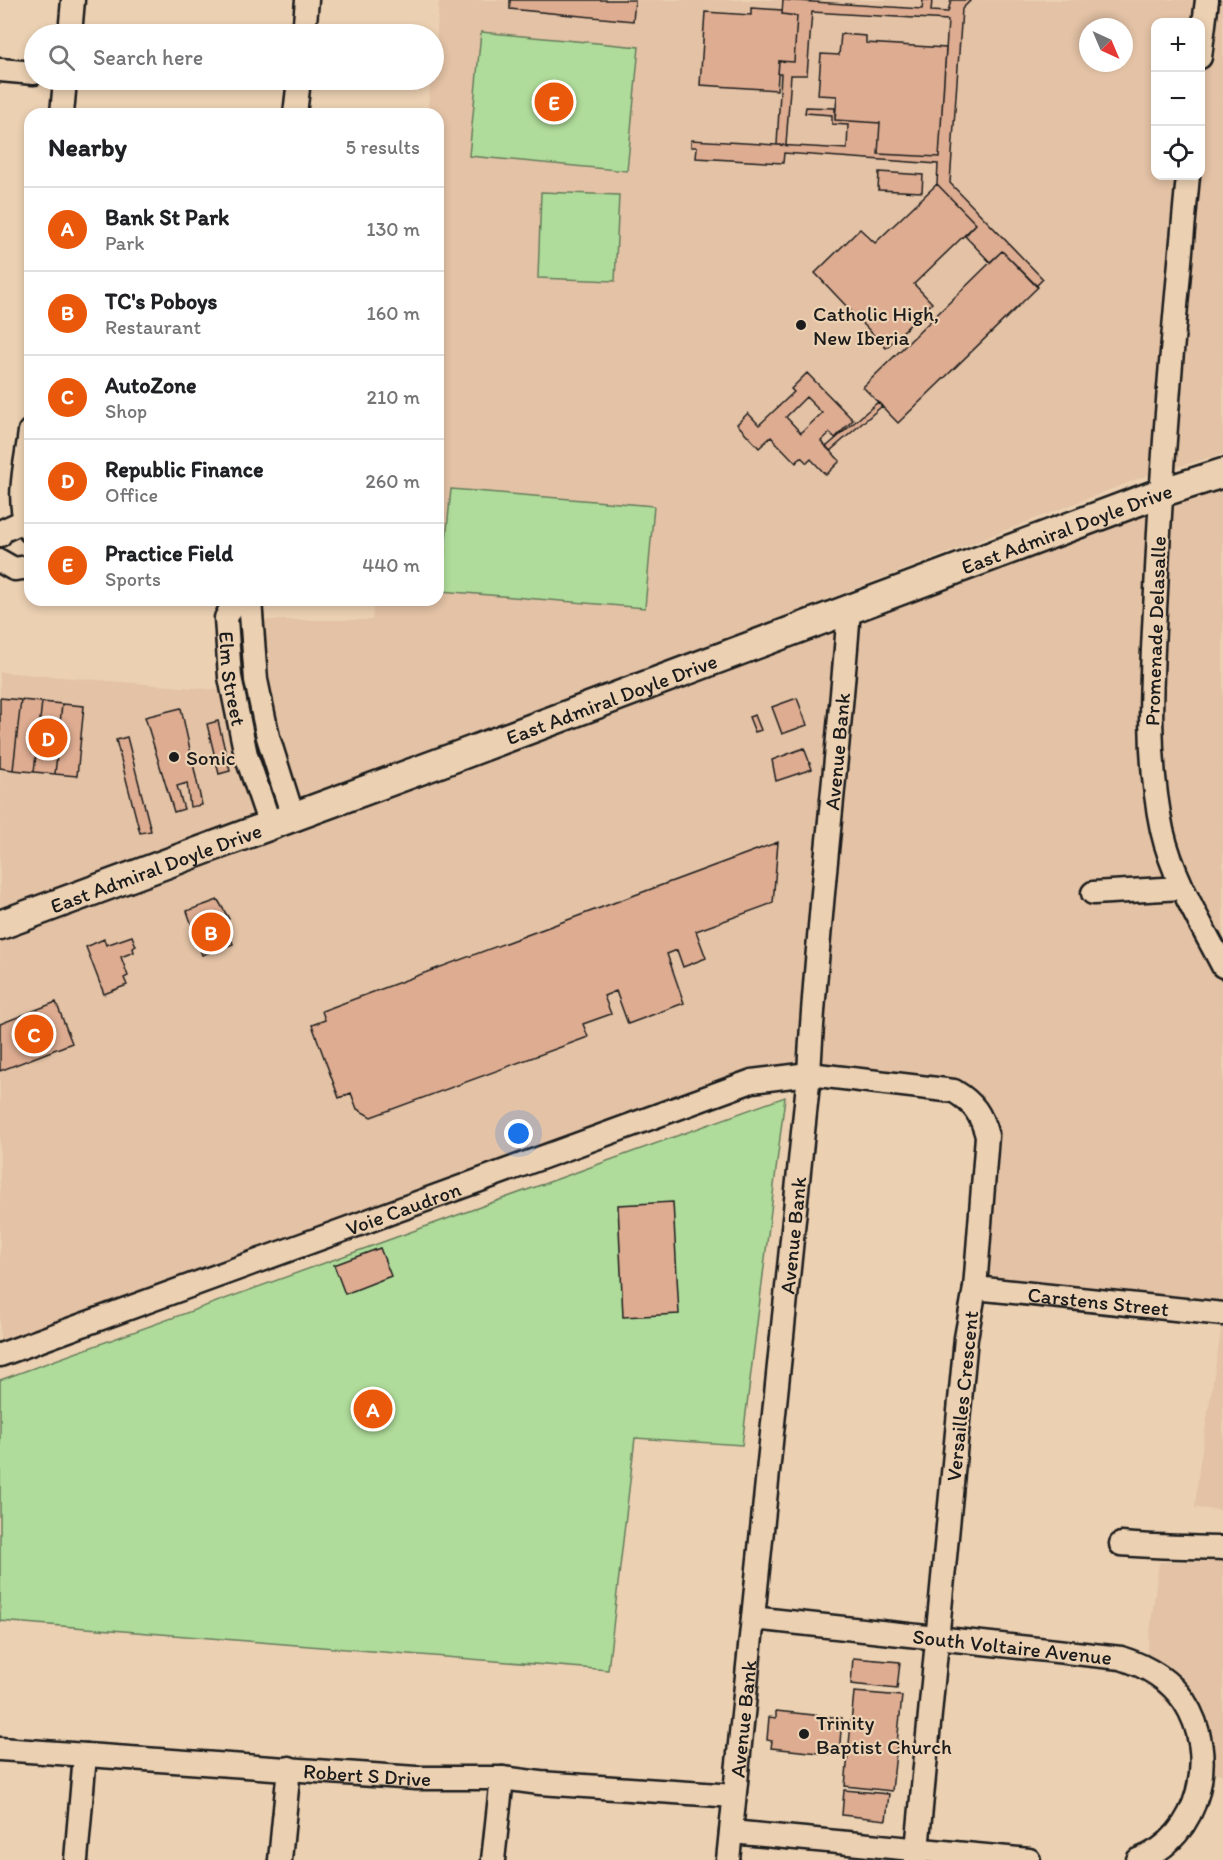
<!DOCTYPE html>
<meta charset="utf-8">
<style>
:root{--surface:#fff;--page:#f6f6f6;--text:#202124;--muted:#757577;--line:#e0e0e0;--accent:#ea580c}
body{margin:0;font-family:Itim,sans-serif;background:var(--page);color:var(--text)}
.controls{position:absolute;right:18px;top:18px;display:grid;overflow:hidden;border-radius:12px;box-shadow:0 3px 9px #0003}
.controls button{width:54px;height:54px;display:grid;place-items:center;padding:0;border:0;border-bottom:2px solid var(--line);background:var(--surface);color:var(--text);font:30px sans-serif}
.compass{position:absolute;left:1079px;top:18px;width:54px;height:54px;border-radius:50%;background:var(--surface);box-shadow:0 3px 9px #0003;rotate:136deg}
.you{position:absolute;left:519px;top:1134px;width:21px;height:21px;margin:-15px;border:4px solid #fff;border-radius:50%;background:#1a73e8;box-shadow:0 0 0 9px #1a73e833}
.badge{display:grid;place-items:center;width:39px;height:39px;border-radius:50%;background:var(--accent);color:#fff;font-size:20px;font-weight:700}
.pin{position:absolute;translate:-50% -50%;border:3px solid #fff;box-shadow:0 2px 6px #0006}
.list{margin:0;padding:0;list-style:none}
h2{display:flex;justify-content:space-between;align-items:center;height:78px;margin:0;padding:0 24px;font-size:26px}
h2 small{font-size:20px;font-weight:400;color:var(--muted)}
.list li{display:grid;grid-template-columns:39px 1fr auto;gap:18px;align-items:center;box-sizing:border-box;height:84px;padding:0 24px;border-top:2px solid var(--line)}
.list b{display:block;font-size:22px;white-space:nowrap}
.list p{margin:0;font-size:20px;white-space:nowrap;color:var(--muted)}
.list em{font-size:20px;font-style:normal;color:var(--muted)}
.icon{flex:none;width:33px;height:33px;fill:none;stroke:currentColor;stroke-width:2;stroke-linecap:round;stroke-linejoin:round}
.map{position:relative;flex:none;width:1223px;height:1860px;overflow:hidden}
.search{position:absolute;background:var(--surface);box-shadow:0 3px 9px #0003;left:24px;top:24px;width:420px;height:66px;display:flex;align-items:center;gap:15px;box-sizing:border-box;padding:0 21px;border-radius:33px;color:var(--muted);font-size:22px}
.panel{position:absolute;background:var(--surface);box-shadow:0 3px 9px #0003;left:24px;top:108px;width:420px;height:498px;border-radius:18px}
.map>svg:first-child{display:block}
</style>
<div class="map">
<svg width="1223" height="1860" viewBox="0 0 1223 1860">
<rect width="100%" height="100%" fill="#ebd0b2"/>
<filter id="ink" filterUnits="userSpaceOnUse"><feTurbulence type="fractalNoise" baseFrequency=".0167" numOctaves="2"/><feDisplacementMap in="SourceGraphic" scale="12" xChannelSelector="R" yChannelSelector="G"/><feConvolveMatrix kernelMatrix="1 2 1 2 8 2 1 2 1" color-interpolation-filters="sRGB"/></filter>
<g filter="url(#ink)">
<!-- built -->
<path fill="#e3c2a5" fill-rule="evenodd" d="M439,0H1223V454L1148,475L0,920V672L218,690L236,620H372L374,600H438V114H427L431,80H434ZM1156,22H1200V176H1156ZM1088,27H1124V63H1088Z
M1223,477V1314L975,1288L987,1136L954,1091L752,1081L0,1355V924Z
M1223,1319V1510L1195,1508L1199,1468Z
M1223,1561V1774L1203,1771L1178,1715L1144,1679L1159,1562Z"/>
<!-- green -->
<path fill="#afdc9a" stroke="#667c5b" stroke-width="1.5" d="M481,32L639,47L627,171L469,156Z
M541,192L619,195L615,281L538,278Z
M451,489L654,506L645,608L441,591Z
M785,1097L742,1445L635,1438L608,1670L0,1621V1380Z"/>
<!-- building -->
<path fill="#ddac91" stroke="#1c1c1c" stroke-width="1.5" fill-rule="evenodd" d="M510,0H635L633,21L510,9Z
M783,0L922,9L923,0H932L931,11L948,12L951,0H971L962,9L950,183L1043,279L1036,286L1002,251L990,262L965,236L976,224L937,184L938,164L784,153L783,163L696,158L697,147H691V140L847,149L848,125L832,124V115L805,113L806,107L835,108V120L880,123L878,154L939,157L948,20L812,12L807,75H791L786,145H777L781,74H778L779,61L794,62L797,16L782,14Z
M751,8L782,10V14L797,16L794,62L779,61L777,90L700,85L705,12L751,15Z
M841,34L866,36V43L946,48L939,157L878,154L880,123L835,120L837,96L818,95L821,54L839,55Z
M879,172L923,175L922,192L878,190Z
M937,184L976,224L914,284L932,303L886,348L815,273L860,229L875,243Z
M1002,251L1038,287L898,423L863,387Z
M807,373L853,420L835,438L830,433L821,441L840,461L826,475L811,459L807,463L801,457L796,463L771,437L759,448L737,424L748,413L759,425L794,392L791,389ZM806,397L822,413L801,433L786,417Z
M878,402L882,406L830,451L826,447Z
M0,698L21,700L13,770L0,768Z
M797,698L807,725L782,734L772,707Z
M21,700L42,702L34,772L13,770Z
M42,702L62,704L55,774L34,772Z
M62,704L84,706L77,776L55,774Z
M181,708L202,805L190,807L187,783L177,786L184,809L174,812L145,717Z
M755,715L761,730L755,732L749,717Z
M218,721L230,771L219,774L207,724Z
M127,737L151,831L140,833L116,740Z
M804,748L812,769L776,781L772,760Z
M778,842L773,903L696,931L706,958L683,967L677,950L667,954L684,1003L628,1024L616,991L604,996L611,1014L583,1024L588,1037L371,1117L357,1109L351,1093L339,1098L312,1025L325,1020L322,1011Z
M218,900L229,919L225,921L233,944L202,955L187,911Z
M132,936L136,946L133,948L134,952L121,957L128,976L124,978L127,985L104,994L86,947L104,939L106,945Z
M56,1002L72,1043L0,1071V1024Z
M673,1202L679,1314L623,1317L618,1205Z
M380,1248L391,1276L345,1294L334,1265Z
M853,1658L900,1662L897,1689L851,1684Z
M854,1692L902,1696L892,1791L845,1786Z
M776,1711L842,1718L839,1755L771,1748L772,1741L767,1740L769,1717L776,1718Z
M844,1790L889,1794L886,1820L842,1815Z"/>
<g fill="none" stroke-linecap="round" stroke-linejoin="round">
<defs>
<g id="minor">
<path d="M70,34L73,0"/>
<path d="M304,34L307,0"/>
<path d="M1200,57L1207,0"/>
<path d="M0,70L34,73"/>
<path d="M62,114L65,80"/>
<path d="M295,114L299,80"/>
<path d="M1188,176C1175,314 1162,452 1156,591C1152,671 1145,750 1162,830C1173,878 1200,922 1223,966"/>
<path d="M30,431C27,461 14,504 30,531"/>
<path d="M0,535L2,531L24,521"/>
<path d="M0,561L14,569L30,567"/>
<path id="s1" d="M235,600L226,618L230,677L246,755L270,825"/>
<path d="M250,600L256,680L268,737L293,817"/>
<path d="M1093,893L1182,888"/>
<path id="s2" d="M975,1288L1223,1314"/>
<path id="s3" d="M0,1355L752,1081L809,1074L954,1091C974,1103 981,1114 987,1136L975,1288L966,1338L916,1860"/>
<path d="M1121,1544C1155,1547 1189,1547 1223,1548"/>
<path id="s4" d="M753,1618L1121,1658C1146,1666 1169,1679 1184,1701C1219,1754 1201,1838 1138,1860"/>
<path id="s5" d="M0,1749L416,1778H502L540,1783L734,1796"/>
<path d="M731,1832L1029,1860"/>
<path d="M76,1860L85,1755"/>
<path d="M280,1860L289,1768"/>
<path d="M493,1860L502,1778"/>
<path id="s6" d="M728,1860L809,1074C817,919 838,764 849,609"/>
</g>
<g id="major">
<path id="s7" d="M0,925L458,756L1160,493L1223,473"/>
</g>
</defs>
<!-- minor casing -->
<use href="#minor" stroke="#1c1c1c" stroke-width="27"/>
<!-- major casing -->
<use href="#major" stroke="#1c1c1c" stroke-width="33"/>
<!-- minor -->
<use href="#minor" stroke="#ebd0b2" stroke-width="22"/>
<!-- major -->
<use href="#major" stroke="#ebd0b2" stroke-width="28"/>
</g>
</g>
<!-- markers -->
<g fill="#1c1c1c" stroke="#ebd0b2" stroke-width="2">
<circle cx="801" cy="325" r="6"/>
<circle cx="174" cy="757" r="6"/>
<circle cx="804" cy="1734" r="6"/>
</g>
<g text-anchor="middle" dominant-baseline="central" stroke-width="4.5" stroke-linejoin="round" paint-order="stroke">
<!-- poi labels -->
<g font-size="21" fill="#1c1c1c" stroke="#ebd0b2" text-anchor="start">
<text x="813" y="313">Catholic High,<tspan x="813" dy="24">New Iberia</tspan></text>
<text x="186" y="757">Sonic</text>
<text x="816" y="1722">Trinity<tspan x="816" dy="24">Baptist Church</tspan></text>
</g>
<!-- street labels -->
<g font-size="21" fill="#1c1c1c" stroke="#ebd0b2">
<text stroke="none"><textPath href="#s7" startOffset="1138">East Admiral Doyle Drive</textPath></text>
<text transform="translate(1155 631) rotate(-88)">Promenade Delasalle</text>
<text stroke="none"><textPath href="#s1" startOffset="81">Elm Street</textPath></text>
<text stroke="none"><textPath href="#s7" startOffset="652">East Admiral Doyle Drive</textPath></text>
<text stroke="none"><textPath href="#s6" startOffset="1114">Avenue Bank</textPath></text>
<text stroke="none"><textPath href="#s7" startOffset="166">East Admiral Doyle Drive</textPath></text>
<text stroke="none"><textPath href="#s3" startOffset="429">Voie Caudron</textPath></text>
<text stroke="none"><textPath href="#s6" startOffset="628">Avenue Bank</textPath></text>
<text stroke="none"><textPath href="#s2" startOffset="124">Carstens Street</textPath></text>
<text transform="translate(962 1396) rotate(-84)">Versailles Crescent</text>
<text stroke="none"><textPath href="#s4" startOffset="261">South Voltaire Avenue</textPath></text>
<text stroke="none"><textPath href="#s6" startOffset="142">Avenue Bank</textPath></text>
<text stroke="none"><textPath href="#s5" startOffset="368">Robert S Drive</textPath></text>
</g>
</g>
</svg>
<div class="controls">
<button>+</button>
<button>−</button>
<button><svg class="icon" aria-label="locate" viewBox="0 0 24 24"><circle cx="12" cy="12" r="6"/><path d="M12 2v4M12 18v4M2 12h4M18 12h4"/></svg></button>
</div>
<svg class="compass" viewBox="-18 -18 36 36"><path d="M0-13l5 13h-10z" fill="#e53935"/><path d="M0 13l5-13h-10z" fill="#757577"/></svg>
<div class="you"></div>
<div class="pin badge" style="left:373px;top:1409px">A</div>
<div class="pin badge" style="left:211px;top:932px">B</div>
<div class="pin badge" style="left:34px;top:1034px">C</div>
<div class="pin badge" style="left:48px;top:738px">D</div>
<div class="pin badge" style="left:554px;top:102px">E</div>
<div class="search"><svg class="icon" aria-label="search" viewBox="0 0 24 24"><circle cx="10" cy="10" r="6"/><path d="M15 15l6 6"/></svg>Search here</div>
<section class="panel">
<h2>Nearby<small>5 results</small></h2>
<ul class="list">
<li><span class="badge">A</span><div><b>Bank St Park</b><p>Park</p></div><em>130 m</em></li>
<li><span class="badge">B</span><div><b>TC's Poboys</b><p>Restaurant</p></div><em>160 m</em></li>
<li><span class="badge">C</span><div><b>AutoZone</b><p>Shop</p></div><em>210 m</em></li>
<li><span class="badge">D</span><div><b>Republic Finance</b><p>Office</p></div><em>260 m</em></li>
<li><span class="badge">E</span><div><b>Practice Field</b><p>Sports</p></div><em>440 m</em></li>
</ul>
</section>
</div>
